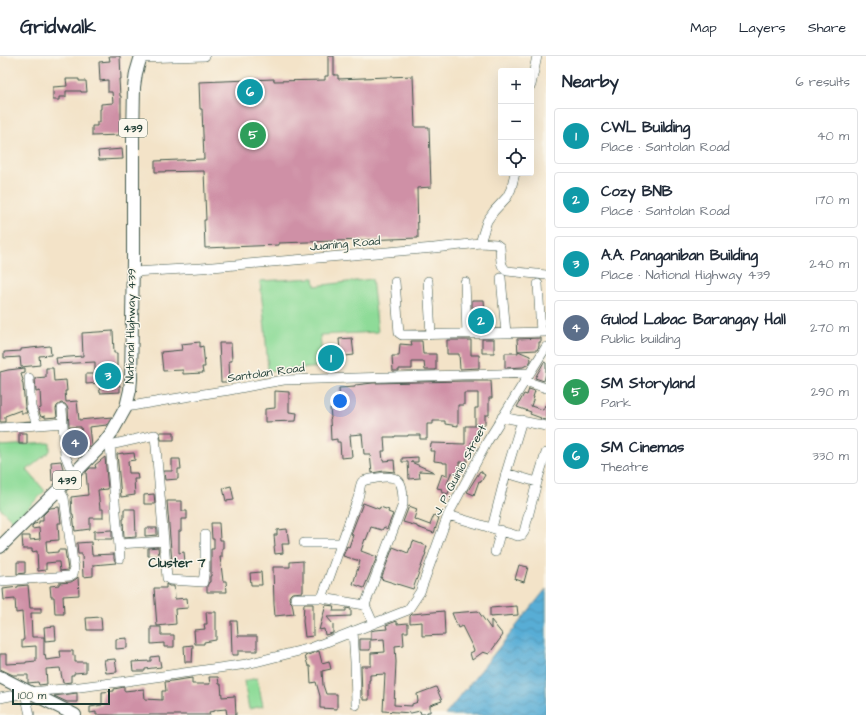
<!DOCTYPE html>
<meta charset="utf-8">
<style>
:root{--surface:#fff;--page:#f2f2f3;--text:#1f2937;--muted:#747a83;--line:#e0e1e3;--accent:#c8321e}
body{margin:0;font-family:"Architects Daughter",sans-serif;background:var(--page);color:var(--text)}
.controls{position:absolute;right:12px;top:12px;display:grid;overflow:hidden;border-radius:4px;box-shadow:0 4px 16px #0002}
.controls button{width:36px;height:36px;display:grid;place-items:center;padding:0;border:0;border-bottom:1px solid var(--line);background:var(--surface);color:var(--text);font:20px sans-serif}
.scale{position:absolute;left:12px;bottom:10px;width:98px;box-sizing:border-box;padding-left:4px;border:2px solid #1f3d34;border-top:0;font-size:11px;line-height:14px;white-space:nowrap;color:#1f3d34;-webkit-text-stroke:3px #fbf7ec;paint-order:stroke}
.you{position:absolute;left:340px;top:345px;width:14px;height:14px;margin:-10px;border:3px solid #fff;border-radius:50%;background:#1a73e8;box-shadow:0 0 0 6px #1a73e833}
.badge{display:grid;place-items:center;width:26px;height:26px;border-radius:50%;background:var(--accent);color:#fff;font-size:13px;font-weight:700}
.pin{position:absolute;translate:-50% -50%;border:2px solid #fff;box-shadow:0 1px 4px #0006}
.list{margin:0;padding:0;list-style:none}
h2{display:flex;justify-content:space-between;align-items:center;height:52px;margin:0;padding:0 16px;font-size:17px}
h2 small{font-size:13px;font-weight:400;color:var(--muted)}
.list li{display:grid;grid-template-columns:26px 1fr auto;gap:12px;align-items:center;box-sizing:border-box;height:56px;margin:0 8px 8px;padding:0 8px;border:1px solid var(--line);border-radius:4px}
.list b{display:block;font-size:15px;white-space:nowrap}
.list p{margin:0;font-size:13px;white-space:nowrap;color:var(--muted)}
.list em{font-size:13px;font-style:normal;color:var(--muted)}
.icon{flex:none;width:22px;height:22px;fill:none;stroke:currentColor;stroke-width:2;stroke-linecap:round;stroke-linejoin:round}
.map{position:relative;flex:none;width:546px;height:659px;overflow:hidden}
header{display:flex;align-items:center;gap:24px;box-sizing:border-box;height:56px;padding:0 20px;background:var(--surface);border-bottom:1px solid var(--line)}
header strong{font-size:19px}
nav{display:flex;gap:22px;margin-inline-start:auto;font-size:14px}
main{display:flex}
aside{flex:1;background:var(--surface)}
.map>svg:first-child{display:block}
</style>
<header>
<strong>Gridwalk</strong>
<nav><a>Map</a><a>Layers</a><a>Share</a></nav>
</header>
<main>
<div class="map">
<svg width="546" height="659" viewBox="0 0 546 659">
<defs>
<pattern id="water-waves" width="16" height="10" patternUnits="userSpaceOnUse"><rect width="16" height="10" fill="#59add5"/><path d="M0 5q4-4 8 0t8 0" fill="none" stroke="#498eae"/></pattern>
</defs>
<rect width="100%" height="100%" fill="#fbf7ec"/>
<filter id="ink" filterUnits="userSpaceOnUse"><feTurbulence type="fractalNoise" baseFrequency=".025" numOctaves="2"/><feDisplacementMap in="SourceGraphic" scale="8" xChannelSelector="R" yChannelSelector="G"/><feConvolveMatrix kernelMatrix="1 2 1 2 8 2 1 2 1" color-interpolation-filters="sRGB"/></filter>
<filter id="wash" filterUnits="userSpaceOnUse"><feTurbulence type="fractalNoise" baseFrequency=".012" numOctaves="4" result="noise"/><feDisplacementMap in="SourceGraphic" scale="16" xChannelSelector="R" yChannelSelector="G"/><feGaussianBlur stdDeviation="0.9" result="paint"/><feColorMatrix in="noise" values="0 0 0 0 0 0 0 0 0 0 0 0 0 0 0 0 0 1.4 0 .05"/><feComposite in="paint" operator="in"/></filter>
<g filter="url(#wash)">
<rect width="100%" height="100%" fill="#f3e3c8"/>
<!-- green -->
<path fill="#8edb98" stroke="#568c66" d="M314,222L315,230L372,223L378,276L320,279L323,311L268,315L265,272L260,225Z
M50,387V395L27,414L45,435L14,466L0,452V390Z
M257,622L263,650L249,653L244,625Z"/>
<!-- water -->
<path fill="url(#water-waves)" stroke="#3c7584" d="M546,533V659H445Z"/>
<g id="blocks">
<!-- building -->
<path fill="#cf90a6" d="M109,0H120L121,23H119L120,40H121V79L92,80V70H97V66H100V53H101V48L113,47L112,36H108V24L100,25L99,6L110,5Z
M328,0H334V19H338V23L413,20L415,71H429L431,131L417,132L418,182L279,187V189L205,192L204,164H206L204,115L155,116V105L204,103L202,53H200L199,26L274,23V25L325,24V20H328Z
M66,23H79V25H86L87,36H81V35H66V41H59V44H53V31L67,30Z
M122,93L123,103L99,104L98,95Z
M472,244H484L485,257H486V271H477L476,252H472Z
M113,275L114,297H117V310H116L117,329H120V336L100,337L99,327L86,328V318H95V306L57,308L56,302L83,300L82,277Z
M352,282L354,299L337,301L338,308L326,310L324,296L340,294L339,283Z
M541,282V286H539V290L537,294L518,295L530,300L531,304L529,308L523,311L505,312V297H518L517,283Z
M482,283H494V297H482Z
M447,284H471V299H479V312L460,313L459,298H447Z
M411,285H422L423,298H436V314H425L424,306H412V313H399V315H393L392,300H399L400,288L412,289Z
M200,286V291L203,290L205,311H202L203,317L183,318V314L163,315L161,296L182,294L181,288Z
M219,287H231L232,305H229L230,326H221Z
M50,290L51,299L39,300L40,309L21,311L20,301L4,302V296L21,295V293Z
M544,306L546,307V317L544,325L535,322Z
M25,312V317L21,318L23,324L22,325L23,329L25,351L27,357H21V354L5,360V366H0V316L8,314Z
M46,312H53L54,325L66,324L67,335H65L66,346L77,345L79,364L112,361L107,369L89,371L91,389L90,390L72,392L71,383L82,381L81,371H69L68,352L65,348L61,347L57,350L56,353L57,361L45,362V360L41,361L38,353L41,352L40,335L36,336L35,322L46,321Z
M463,325H491L492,342H489V359H485V369H481L480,379H476V386H471V399H467V406H459V417H451L447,428L451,430L448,438L441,436L442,433L437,432L442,418L447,420V407H443V406L434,405L435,395H430L431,387L465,388V370H475V352H478V337H464V349H458V370L445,368V365H433V368H427V383H420V379H408V380H395V381H384L385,395H382L383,405L394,404L395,416L384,415L372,417L370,398H364L362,378L350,379L352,401L341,402L340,386H337V383L331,384L330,363L331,362L330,352L340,351L339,332L355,331V329L373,327Z
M529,333L535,335L533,341H534L531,350L543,354L545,349H546V364L540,363L541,362L530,358L531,356L517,351L524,338L527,339Z
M275,335L289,336V356L297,357L296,365L265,366V353L275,352Z
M160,376H174V384H161Z
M19,377H27V388H19Z
M123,397V398L134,397L135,404L128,405L129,417H137L138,423H134L135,439L121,441L119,418L117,398Z
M105,401L108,433L98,434L100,453H103V462H90V473L75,475L73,458H72L71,441L88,439L86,416L90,412H96L95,409Z
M418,401V406H411L434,416L419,415L420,422L409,423L408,406H402V402Z
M172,403H180L181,413H178V423L165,424L164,415H172Z
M61,405L63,413L52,425L51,406Z
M480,415L482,416V417L485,419L481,426L479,425L474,439L467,436Z
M231,430L234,444L226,445L223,432Z
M154,438L155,448H144V439Z
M167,445H182V455H187V463H181V475H179V497L184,496L185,506H172Z
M363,447L379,453L380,451L389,454L388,456L393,458L387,473L384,471L382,474L371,471L366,484L365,483L361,495L377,501L364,532L353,528L360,505L343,500L347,490L349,491L353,479L351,478Z
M409,450L417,453L414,463L430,469L434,459L439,462L434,477L417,471V470L403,466Z
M59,451L61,467H58L59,484L46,485L47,497L58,496V494H65L68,514L60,515L59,506H57L46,507V514L38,515L37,495L32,496V493H23L22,480H30V484L40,483L39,472L32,473V470L34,468L39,467V465H43V459L50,452Z
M124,453H135L136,481L124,482L123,463H124Z
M211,467H219L220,484H223V492H222V501H220L223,525H226L227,536H207V530L209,526H210V520H211V493H214V483H212Z
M145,472H157V479L145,480Z
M287,473L289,488H282L283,497L275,498L274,490H275L274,479H277V474Z
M112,474V483H94V475Z
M413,485L427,490L425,497H426L413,533L381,523L393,491L408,497L410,492H411Z
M91,486L92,499L114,498V503L116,507L93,509V520L83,521L82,498H78L77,487Z
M158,491L159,500H148V492Z
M303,505V536L292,537L290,539L289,542L290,545L292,547L294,558L275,560L274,548L273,511H290V506Z
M17,506H25V517L17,518Z
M519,509L528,511L524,526L515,523Z
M261,516L262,529H251L250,517Z
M78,521L79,539L63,540L64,558H55L54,541H51L50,530L59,529V527L71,526L76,523Z
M166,528L169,530H174L175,543L187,542L188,552L175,553L176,568L157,570L154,532H166Z
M28,529L30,552H41V557H31L32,581H44V599L45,598L46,604L61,602L60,595H73V600L75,599V606H86V616L74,617V619H71V626L63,627L60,612L46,613L47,628L39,629L38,626L28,627V619H13L0,613V598H6V608L26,607V606L36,605V590L22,591V584H24L22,556L16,557L15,543L4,544L3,533L18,531V530Z
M304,548H313V580L305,581L303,565Z
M326,549L334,550L333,555H346V552L351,553V560L327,561L333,568V577L325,579L324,573L319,574Z
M517,550L518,559L490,561V552Z
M444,555L445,579L422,580V566L410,567V560L412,558Z
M478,555L491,573V564L503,579L489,598L483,596L472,604L470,597L474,595L472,590L462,570L458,572L452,557Z
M206,556H216V584L204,586V588H195L194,574L205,573L204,568H207Z
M101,561L102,574H87L86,562Z
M231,565H237L238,580H257V595H238V599H232Z
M397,565V568L408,567V576H403L404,589L395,590L396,606L394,649L412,650V648L418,646L417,638L436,631L442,645L430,649V656H427V658H421L420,655L411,657L383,655L385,618L370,619V624H369V644H363V640H362L361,610H371V597L385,596L384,583L371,584V575L375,574L387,573L386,569Z
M55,570L56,584L45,585L44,571Z
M151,571H161V579H174V591H164V587L151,588Z
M127,582V592L116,593V583Z
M360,583H370V594H360Z
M193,589L192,606H185L184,590Z
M319,595L322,607L329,605L331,613L322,615L323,629L326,638H337V653L320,652V640L316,626L311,627L310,610H308L305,600Z
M159,600L161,611L145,613V615H133L132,606L151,605V601Z
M115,603L117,616L106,617L104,604Z
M209,621H218L219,628H221L222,641L235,640L236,659H227L226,653L215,654V655L209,656L210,659H96V656L90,657V651L102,649V636L114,635V633L124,631V635L144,633L145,643L162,644V635H166L165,626L192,622V628H210Z
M77,637V646H67L54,640Z"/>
</g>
</g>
<g filter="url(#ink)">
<use href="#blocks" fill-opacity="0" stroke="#3f564a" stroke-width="1"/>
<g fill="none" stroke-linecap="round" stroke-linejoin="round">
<defs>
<path id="minor" d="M140,2L205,0
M531,29L537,0
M480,187L487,165L494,155L507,141L511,133L515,117
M133,216L201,212L434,192L480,187L496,188L500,191C501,199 499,211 507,215L546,219
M501,222L506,277
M428,225L431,279
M395,226L399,277L402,279L546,276
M465,226L467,277
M538,228L541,276
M29,322L31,351L37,369
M525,325L546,332
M126,351C159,345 191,340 223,335C243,332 263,327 284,324L530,317
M62,353L63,367
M502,361L546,370
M0,372L63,367L65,399L73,418
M103,388L110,389L155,379L167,522L170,524L203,526L205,512V479
M110,389L120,502
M506,417L537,426
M448,459L518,480L522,479L524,476L537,426L546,397
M492,472L506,417L522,364
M304,487H341
M119,488L164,485
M495,496L501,474
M0,525L70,520L73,518L74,513L64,442L59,433
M295,542H322L365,549
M322,542L353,455C355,449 358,444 359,438C360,434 360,428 362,426C365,423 373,423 377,422C401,418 403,426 403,448L365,549L373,567
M353,575L355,606L356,649
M25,637L30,659
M0,642L30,636L64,633L127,625L247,608L311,592L408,554L420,536L448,459L487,386L546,291"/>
<path id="major" d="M0,491L59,433L103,388L112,376L126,351L130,334L131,323L133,204V83L134,31L136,17L141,0
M0,621L75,659"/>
</defs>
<!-- minor casing -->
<use href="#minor" stroke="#3f564a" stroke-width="10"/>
<!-- major casing -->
<use href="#major" stroke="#3f564a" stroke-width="14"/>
<!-- minor -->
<use href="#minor" stroke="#fff" stroke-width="9"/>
<!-- major -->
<use href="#major" stroke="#fff" stroke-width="12"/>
</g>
</g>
<g text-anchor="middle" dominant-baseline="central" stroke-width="3" stroke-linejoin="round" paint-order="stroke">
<!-- shield labels -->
<g fill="#fbf7ec" stroke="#61756b" stroke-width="1">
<rect x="119" y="63" width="28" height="18" rx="3"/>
<rect x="53" y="415" width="28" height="18" rx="3"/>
</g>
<g font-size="11" font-weight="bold" fill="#1f3d34">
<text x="133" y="72">439</text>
<text x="67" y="424">439</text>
</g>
<!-- street labels -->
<g font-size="12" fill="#1f3d34" stroke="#fbf7ec">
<text transform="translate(345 188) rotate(-5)">Juaning Road</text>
<text transform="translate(131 270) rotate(-89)">National Highway 439</text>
<text transform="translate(266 317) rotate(-8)">Santolan Road</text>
<text transform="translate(460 414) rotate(-62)">J. P. Quinio Street</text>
</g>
<!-- neighbourhood labels -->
<g font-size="13" font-weight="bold" fill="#1f3d34" stroke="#fbf7ec">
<text x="177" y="507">Cluster 7</text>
</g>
</g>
</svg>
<div class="controls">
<button>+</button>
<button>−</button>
<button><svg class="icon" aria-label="locate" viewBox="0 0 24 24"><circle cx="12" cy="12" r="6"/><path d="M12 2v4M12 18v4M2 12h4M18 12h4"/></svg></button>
</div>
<div class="scale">100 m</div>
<div class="you"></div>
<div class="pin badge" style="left:331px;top:302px;background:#0f9aa8">1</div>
<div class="pin badge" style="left:481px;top:265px;background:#0f9aa8">2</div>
<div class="pin badge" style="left:108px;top:320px;background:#0f9aa8">3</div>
<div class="pin badge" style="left:75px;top:387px;background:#5c6f8a">4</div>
<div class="pin badge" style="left:253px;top:79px;background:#2e9e5b">5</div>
<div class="pin badge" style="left:250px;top:36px;background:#0f9aa8">6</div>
</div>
<aside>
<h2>Nearby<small>6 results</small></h2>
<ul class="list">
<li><span class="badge" style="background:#0f9aa8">1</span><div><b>CWL Building</b><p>Place · Santolan Road</p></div><em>40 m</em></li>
<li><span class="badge" style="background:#0f9aa8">2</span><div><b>Cozy BNB</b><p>Place · Santolan Road</p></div><em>170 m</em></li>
<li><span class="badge" style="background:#0f9aa8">3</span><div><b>A.A. Panganiban Building</b><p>Place · National Highway 439</p></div><em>240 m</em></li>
<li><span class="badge" style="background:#5c6f8a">4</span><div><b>Gulod Labac Barangay Hall</b><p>Public building</p></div><em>270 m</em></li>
<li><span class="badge" style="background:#2e9e5b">5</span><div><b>SM Storyland</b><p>Park</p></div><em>290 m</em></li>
<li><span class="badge" style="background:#0f9aa8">6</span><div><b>SM Cinemas</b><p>Theatre</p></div><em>330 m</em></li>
</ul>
</aside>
</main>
